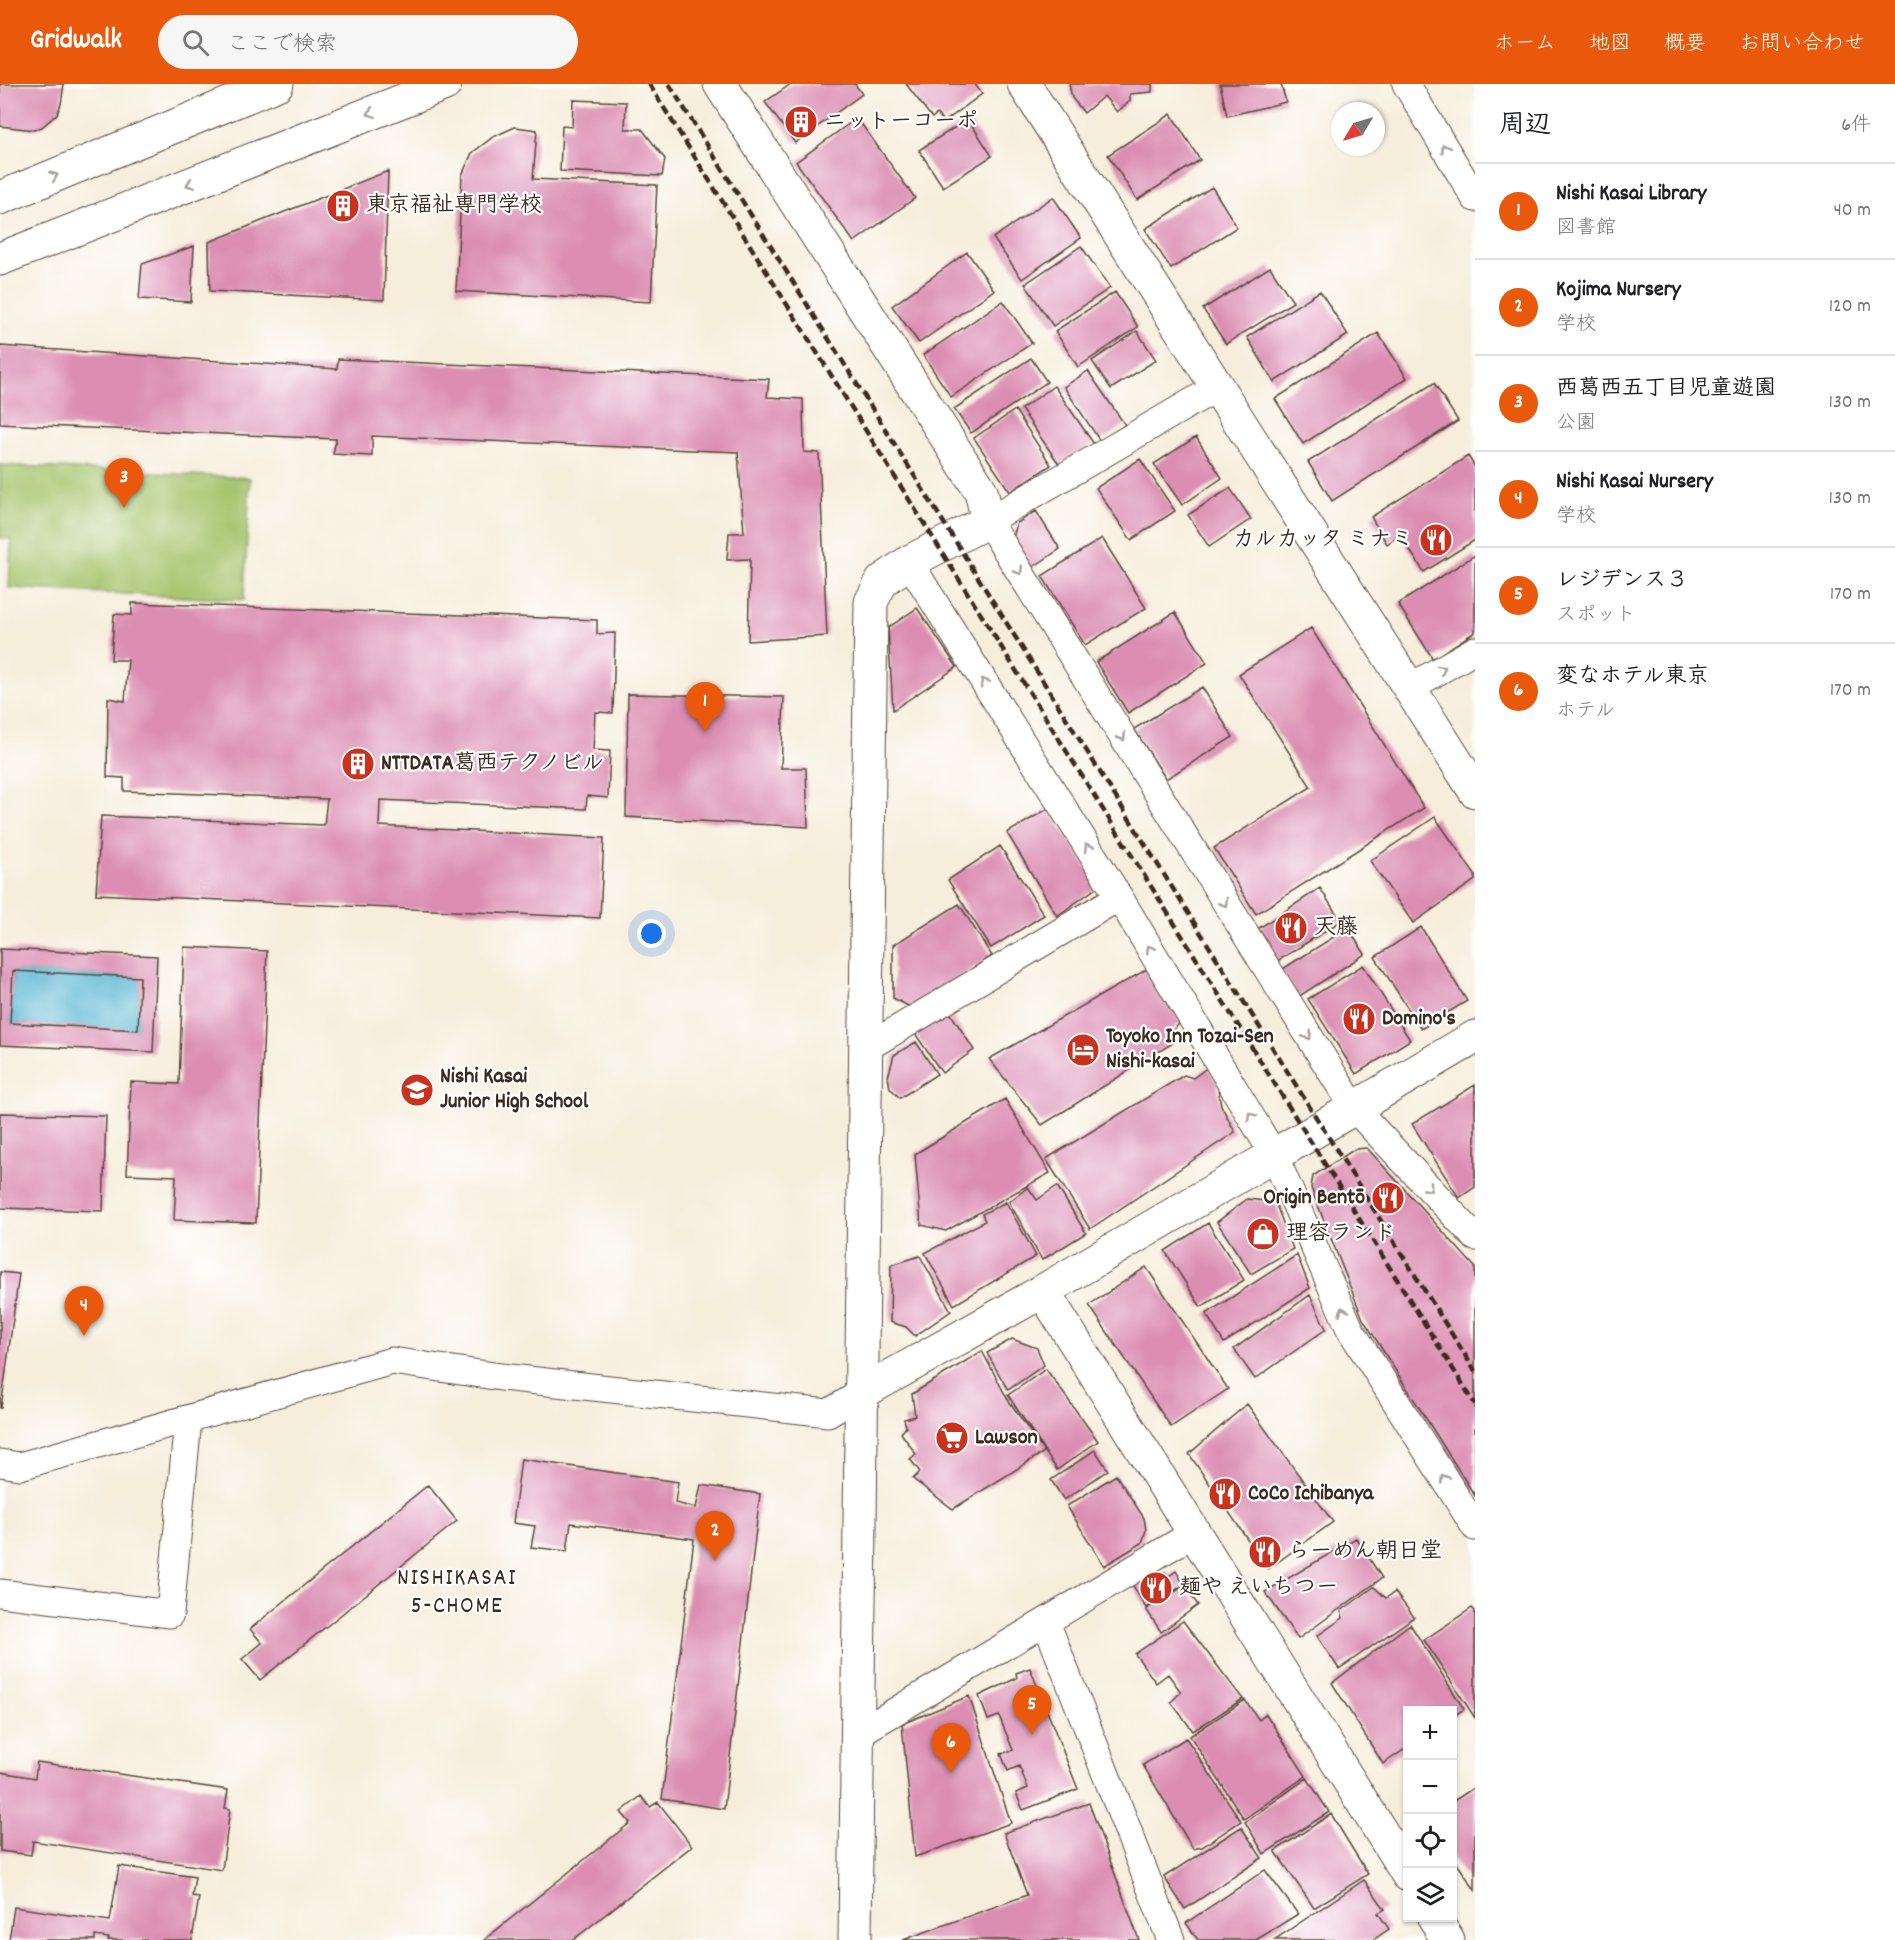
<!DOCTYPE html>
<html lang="ja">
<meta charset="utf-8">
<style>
:root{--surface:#fff;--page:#f6f6f6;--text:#202124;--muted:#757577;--line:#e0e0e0;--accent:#ea580c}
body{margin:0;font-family:Dekko,"Klee One",sans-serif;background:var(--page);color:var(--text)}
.controls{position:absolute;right:18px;bottom:18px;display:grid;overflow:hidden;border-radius:0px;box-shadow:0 2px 4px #0004}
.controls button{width:54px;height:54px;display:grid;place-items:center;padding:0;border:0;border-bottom:2px solid var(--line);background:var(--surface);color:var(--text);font:30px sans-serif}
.compass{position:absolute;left:1331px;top:18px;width:54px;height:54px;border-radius:50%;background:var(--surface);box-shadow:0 2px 4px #0004;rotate:232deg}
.you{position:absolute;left:652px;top:850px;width:21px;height:21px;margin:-15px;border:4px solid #fff;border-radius:50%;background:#1a73e8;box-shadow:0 0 0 9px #1a73e833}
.badge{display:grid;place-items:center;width:39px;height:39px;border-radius:50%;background:var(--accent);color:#fff;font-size:20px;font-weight:700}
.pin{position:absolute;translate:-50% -50px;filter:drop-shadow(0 2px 3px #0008)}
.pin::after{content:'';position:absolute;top:32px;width:21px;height:18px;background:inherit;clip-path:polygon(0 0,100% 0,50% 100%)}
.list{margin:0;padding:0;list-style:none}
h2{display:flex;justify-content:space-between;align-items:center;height:78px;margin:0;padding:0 24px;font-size:26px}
h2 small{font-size:20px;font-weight:400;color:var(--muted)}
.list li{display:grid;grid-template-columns:39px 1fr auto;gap:18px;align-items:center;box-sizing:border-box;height:96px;padding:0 24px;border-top:2px solid var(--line)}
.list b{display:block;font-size:22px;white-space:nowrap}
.list p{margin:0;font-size:20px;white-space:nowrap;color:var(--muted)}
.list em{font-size:20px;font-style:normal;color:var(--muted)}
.icon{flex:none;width:33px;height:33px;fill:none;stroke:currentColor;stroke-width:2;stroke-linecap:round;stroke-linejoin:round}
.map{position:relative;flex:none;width:1475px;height:1856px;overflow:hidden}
header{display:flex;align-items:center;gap:36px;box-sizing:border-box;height:84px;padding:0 30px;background:var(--accent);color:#fff}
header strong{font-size:28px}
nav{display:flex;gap:33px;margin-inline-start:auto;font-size:21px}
.search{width:420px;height:54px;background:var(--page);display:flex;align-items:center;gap:15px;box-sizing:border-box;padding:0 21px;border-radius:33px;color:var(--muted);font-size:22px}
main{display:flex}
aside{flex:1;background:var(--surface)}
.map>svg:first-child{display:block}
</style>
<header>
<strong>Gridwalk</strong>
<div class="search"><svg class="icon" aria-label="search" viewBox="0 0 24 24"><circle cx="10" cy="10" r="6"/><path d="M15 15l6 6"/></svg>ここで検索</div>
<nav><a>ホーム</a><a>地図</a><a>概要</a><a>お問い合わせ</a></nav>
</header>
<main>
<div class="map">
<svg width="1475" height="1856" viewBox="0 0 1475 1856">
<rect width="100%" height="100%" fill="#fff"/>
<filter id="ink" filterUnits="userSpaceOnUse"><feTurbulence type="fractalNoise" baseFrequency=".0167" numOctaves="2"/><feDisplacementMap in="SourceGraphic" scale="12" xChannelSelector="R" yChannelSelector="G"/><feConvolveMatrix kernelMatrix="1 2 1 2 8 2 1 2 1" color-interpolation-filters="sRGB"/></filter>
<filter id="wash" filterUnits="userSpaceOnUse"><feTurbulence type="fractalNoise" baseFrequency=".008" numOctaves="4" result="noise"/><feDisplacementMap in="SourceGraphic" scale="24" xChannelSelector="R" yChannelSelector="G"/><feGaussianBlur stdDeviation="1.35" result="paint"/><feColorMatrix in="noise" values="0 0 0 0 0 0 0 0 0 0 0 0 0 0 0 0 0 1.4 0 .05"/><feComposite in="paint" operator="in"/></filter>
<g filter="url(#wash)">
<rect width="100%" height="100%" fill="#f6eddb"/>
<!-- green -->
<path fill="#a5c46c" stroke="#707745" stroke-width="1.5" d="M0,381L250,394L244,516L9,504L11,455L0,454Z"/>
<!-- water -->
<path fill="#52b2d1" stroke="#466e78" stroke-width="1.5" d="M13,887L140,893L138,946L10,939Z"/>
<g id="blocks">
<!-- building -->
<path fill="#db8eb2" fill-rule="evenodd" d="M0,0H64L61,20L57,30L42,43L34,46L0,42Z
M791,0H855L862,10L795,59L765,18Z
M906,0H975L982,10L944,38L937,30L932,34Z
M1069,0H1152V8L1130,10V17L1117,28L1104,12L1084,29L1072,14Z
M1220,0H1281L1286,18L1227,32Z
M573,16L626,18L625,45H642L665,75L662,92L560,87L562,42L572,43Z
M1171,30L1200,76L1137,116L1108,71Z
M857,34L915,114L854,158L796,78Z
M968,35L992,72L943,103L919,66Z
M515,43L537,46L533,95L657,101L651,218L456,207L462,91L472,69L493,53Z
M388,87L384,216L210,207L209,158Z
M1212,103L1237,143L1171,185L1145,145Z
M1053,113L1081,154L1022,195L993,154Z
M194,162L191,218L139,215L142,180Z
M1081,162L1110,204L1053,242L1025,200Z
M967,168L994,206L919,259L892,222Z
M1270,183L1293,218L1226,260L1203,225Z
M1320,207L1348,251L1274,298L1247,253Z
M1115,208L1138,243L1078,283L1055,247Z
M1003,217L1032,259L951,313L923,271Z
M1137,247L1156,276L1111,305L1092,277Z
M1378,249L1407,294L1303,360L1275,315Z
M0,262L337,285L338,275L769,295L767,313L803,315L804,368L819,369L827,552L748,557L750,475L727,476L729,449H744L738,368L372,352V372L333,370L336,355L0,340Z
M1031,274L1047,298L971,349L954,325Z
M1088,287L1125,341L1100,357L1064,303Z
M1434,299L1458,337L1332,417L1308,378Z
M1054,302L1094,360L1061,383L1021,325Z
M1015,326L1051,381L1010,408L974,354Z
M1196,353L1222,394L1182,421L1154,380Z
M1468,372L1475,383V456L1424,488L1400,451L1387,460L1371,433Z
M1140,375L1175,427L1131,456L1096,404Z
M1230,404L1251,435L1209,463L1188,431Z
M1036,427L1060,465L1030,485L1012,458L1017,439Z
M1102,454L1146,524L1085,561L1042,492Z
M1475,471V548L1433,575L1398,520Z
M132,519L597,536V550L615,549L613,629L595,628L593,666L610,667L608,714L587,712L586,725L380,716L379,742L604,754L600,834L96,810L101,732L324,741L327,715L124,707V694L107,693L108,614L125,617L128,576H111L114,530L132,531Z
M917,524L957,583L893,626L888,544Z
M1175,528L1207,579L1128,629L1096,578Z
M1311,544L1424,724L1256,830L1214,764L1311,703L1239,590Z
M1202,603L1233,653L1166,695L1134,645Z
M628,610L784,613L781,684H806L808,743L626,733Z
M1049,724L1099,802L1057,832L1007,749Z
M1435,733L1475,791V796L1413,839L1370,777Z
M1000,762L1044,831L991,864L948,796Z
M1320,804L1341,837L1276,878L1256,846Z
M959,820L992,872L912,924L893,914V861Z
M1421,843L1467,917L1421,945L1375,873Z
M1348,844L1365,870L1298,913L1281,886Z
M184,863L267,867L256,1139L174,1136L176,1092L127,1090L131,998L179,1000Z
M0,865L157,872L153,968L0,961ZM13,887L140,893L138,946L10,939Z
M1363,881L1410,956L1356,990L1308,915Z
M1149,884L1181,938L1172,947L1176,957L1042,1041L989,975Z
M949,927L974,966L942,989L914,948Z
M916,958L937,990L900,1014L890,1004L888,993L894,971Z
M1208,983L1217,999L1221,1021L1235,1048L1090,1145L1046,1075L1184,991L1193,994Z
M1475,1001V1103L1459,1114L1412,1040Z
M1005,1015L1050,1089L946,1147L921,1141L915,1070Z
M0,1029L106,1032L103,1127L0,1124Z
M1367,1064L1475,1183V1412L1363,1235L1311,1104L1313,1092L1355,1065Z
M1057,1102L1086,1149L1042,1176L1009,1118L1028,1103L1037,1116Z
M1247,1115L1275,1118L1293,1165L1251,1190L1217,1138Z
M1006,1118L1036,1172L954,1221L925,1169L985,1137L982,1130Z
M1208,1139L1244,1196L1201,1223L1165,1167Z
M1297,1171L1310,1204L1224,1259L1206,1230Z
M920,1172L951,1227L915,1252L906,1243L890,1238L891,1181Z
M1146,1183L1228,1305L1171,1343L1089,1221Z
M0,1188L19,1190L1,1324H0Z
M1310,1211L1326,1245L1255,1295L1234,1265Z
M1012,1255L1037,1264L1044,1281L1008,1306L987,1269Z
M982,1267L1007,1314L1044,1368L953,1425L913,1395L920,1388L910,1375L916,1370L901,1349L906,1343L904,1335L915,1332L912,1310Z
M1046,1285L1098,1357L1057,1386L1008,1311Z
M1247,1320L1333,1438L1268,1485L1189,1370Z
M1095,1366L1108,1386L1064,1416L1051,1396Z
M521,1375L678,1398L675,1419L696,1424L701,1401L760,1410L724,1725L662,1715L694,1455L571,1439L567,1467L531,1463L535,1442L513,1439Z
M1116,1391L1144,1434L1146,1446L1142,1459L1104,1482L1067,1422Z
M428,1401L457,1437L260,1596L242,1575L262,1559L250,1545Z
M1356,1454L1382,1494L1298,1555L1265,1508Z
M1152,1486L1155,1492L1165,1488L1169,1492L1176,1487L1184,1501L1146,1524L1131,1498Z
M1184,1502L1198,1521L1161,1548L1146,1525Z
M1374,1503L1386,1514L1395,1508L1414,1533L1339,1585L1317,1552L1343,1534L1341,1527Z
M1472,1524L1475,1527V1634L1424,1556Z
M1183,1537L1243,1615L1193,1647L1171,1618L1181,1608L1168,1590L1156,1599L1135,1570Z
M1410,1540L1464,1625L1452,1633V1626H1408V1663L1383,1680L1332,1599Z
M1030,1584L1078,1705L1023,1726L1016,1709L1028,1704L1019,1682L1008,1687L1001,1670L1013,1666L999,1632L988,1636L979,1612L1017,1594L1016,1589Z
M969,1612L1011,1739L915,1773L902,1640Z
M1245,1616L1259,1636L1266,1630L1306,1692L1244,1735L1190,1652Z
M1186,1654L1241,1737L1202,1763L1193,1765L1143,1681Z
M37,1678L228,1706L225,1724L230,1725L222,1786L33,1757L31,1771L0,1767V1688L35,1694Z
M1307,1694L1329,1728L1264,1770L1245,1738Z
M1475,1703V1806L1452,1772V1718Z
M641,1712L650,1723L658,1718L692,1762L573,1856H484L630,1739L621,1728Z
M1089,1719L1139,1856H903L1027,1811L1004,1749Z
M1331,1730L1368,1790L1314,1824L1275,1767Z
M1241,1743L1262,1774L1185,1825L1164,1793Z
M119,1782L195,1793L192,1812L199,1813L192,1856H108L109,1854L95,1852V1856H9L14,1823L110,1837Z
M1265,1786L1298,1830L1256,1856H1198L1186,1839Z
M1364,1796L1385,1825L1378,1829L1389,1845L1373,1856H1274Z"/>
</g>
</g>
<g filter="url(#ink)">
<use href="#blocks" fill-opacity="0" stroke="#57473a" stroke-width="1.5"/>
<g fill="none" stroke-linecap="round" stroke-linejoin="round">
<defs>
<path id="street" d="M1406,0L1475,114
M1216,304L988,437L1354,1024L1475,1153
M909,478L1119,813L1274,1071L1350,1245L1475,1443
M1409,604L1475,566
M866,964L1119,813
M0,1379L20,1382L392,1277L501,1293L828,1329L863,1308
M0,1509L170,1530L188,1335
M1046,1538L1171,1856
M859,1649L1194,1449"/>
<path id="secondary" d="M720,0L981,407L988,437L909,478L882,497L871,518L855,1856
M1024,0L1475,707
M0,114L277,0
M0,175L445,0
M1043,1207L1408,1791
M863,1308L1043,1207L1475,953
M1434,1834L1448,1856"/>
</defs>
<!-- street casing -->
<use href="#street" stroke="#57473a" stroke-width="29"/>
<!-- secondary casing -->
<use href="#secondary" stroke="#57473a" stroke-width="35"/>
<!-- street -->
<use href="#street" stroke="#fff" stroke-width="27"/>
<!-- secondary -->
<use href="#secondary" stroke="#fff" stroke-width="33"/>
<!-- rail -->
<path stroke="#3b2a1e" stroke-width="4.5" stroke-dasharray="9 4.5" stroke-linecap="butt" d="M649,0L1475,1320
M669,0L1475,1287"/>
</g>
<!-- one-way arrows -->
<defs><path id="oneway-chevron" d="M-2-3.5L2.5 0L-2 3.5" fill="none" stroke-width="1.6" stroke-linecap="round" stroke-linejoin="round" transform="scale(1.5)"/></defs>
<g stroke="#a79f9a">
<use href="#oneway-chevron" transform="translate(371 29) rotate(159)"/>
<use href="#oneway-chevron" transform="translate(1445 64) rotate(-121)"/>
<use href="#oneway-chevron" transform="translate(54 92) rotate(-22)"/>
<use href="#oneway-chevron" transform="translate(190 100) rotate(159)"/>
<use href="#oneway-chevron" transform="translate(1019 487) rotate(58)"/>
<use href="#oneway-chevron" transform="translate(1442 585) rotate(-30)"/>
<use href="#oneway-chevron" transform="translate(984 598) rotate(-122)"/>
<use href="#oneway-chevron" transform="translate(1122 653) rotate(58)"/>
<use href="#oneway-chevron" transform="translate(1088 763) rotate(-122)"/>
<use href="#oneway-chevron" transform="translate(1224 819) rotate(58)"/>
<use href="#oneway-chevron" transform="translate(1150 865) rotate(-121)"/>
<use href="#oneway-chevron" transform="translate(1308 952) rotate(57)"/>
<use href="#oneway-chevron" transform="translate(1251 1032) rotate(-121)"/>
<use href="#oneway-chevron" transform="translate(1429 1104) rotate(47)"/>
<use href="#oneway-chevron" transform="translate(1343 1227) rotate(-114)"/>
<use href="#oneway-chevron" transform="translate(1444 1394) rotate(-122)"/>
</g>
</g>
<!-- icons -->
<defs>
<symbol id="building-disc" viewBox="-11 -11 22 22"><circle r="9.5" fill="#c8321e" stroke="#fff"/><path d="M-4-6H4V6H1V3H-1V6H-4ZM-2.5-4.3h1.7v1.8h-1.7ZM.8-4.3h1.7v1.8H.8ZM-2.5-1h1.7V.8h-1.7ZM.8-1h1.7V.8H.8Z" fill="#fff"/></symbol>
<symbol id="restaurant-disc" viewBox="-11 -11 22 22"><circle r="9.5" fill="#c8321e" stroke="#fff"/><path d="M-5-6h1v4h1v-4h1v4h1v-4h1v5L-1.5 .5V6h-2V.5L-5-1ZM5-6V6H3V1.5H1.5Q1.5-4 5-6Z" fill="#fff"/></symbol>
<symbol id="hotel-disc" viewBox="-11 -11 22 22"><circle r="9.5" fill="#c8321e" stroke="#fff"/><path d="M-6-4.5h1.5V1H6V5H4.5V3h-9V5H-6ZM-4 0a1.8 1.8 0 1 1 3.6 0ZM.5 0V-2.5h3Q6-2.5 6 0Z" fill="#fff"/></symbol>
<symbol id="school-disc" viewBox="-11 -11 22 22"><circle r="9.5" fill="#c8321e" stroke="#fff"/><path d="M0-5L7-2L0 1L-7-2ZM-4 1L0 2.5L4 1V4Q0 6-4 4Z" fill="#fff"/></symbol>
<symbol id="shop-disc" viewBox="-11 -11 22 22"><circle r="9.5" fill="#c8321e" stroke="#fff"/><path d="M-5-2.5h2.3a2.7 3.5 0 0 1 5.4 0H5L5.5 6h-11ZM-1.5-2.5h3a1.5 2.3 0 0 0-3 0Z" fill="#fff"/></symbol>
<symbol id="supermarket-disc" viewBox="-11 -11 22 22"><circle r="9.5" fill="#c8321e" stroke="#fff"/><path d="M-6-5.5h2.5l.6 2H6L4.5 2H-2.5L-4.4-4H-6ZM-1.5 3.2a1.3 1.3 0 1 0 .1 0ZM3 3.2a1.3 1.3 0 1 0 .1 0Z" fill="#fff"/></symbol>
</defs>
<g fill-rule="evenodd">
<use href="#building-disc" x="782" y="19" width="38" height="38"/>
<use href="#building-disc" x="324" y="103" width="38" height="38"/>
<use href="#restaurant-disc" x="1417" y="437" width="38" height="38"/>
<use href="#building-disc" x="339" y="661" width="38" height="38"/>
<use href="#restaurant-disc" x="1272" y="825" width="38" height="38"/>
<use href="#restaurant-disc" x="1340" y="916" width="38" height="38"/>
<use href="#hotel-disc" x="1064" y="947" width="38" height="38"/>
<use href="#school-disc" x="398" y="987" width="38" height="38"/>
<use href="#restaurant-disc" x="1369" y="1095" width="38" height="38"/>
<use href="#shop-disc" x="1244" y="1131" width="38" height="38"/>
<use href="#supermarket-disc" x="933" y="1335" width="38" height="38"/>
<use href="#restaurant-disc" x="1206" y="1391" width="38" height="38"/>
<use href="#restaurant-disc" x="1246" y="1449" width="38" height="38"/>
<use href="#restaurant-disc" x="1137" y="1485" width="38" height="38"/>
</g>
<g text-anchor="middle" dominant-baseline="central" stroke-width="4.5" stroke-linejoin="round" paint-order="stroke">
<!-- poi labels -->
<g font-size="22" font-weight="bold" fill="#3b2a1e" stroke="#fff" text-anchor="start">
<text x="824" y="38">ニットーコーポ</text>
<text x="366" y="122">東京福祉専門学校</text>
<text x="1413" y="456" text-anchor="end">カルカッタ ミナミ</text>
<text x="381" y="680">NTTDATA葛西テクノビル</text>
<text x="1314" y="844">天藤</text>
<text x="1382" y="935">Domino's</text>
<text x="1106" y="953">Toyoko Inn Tozai-Sen<tspan x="1106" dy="25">Nishi-kasai</tspan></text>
<text x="440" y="993">Nishi Kasai<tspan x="440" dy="25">Junior High School</tspan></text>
<text x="1365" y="1114" text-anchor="end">Origin Bentō</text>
<text x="1286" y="1150">理容ランド</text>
<text x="975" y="1354">Lawson</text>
<text x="1248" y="1410">CoCo Ichibanya</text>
<text x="1288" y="1468">らーめん朝日堂</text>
<text x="1179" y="1504">麺や えいちつー</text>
</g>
<!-- neighbourhood labels -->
<g font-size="24" letter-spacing="1.5" fill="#3b2a1e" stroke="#fff">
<text x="457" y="1495">NISHIKASAI<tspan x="457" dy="28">5-CHOME</tspan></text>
</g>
</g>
</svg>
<div class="controls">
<button>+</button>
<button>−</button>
<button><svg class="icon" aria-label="locate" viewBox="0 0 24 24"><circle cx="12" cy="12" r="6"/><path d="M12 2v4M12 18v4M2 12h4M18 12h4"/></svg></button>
<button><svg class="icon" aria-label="layers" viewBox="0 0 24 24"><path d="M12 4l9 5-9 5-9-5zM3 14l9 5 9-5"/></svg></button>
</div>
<svg class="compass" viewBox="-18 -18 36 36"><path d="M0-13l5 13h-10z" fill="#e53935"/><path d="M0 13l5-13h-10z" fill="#757577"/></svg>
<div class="you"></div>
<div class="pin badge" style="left:705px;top:648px">1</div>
<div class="pin badge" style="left:715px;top:1477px">2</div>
<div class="pin badge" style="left:124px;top:424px">3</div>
<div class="pin badge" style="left:84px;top:1252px">4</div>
<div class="pin badge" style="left:1032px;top:1651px">5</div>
<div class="pin badge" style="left:951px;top:1689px">6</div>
</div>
<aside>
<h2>周辺<small>6件</small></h2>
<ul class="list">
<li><span class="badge">1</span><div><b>Nishi Kasai Library</b><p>図書館</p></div><em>40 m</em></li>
<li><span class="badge">2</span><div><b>Kojima Nursery</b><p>学校</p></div><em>120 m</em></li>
<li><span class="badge">3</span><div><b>西葛西五丁目児童遊園</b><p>公園</p></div><em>130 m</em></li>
<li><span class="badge">4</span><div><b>Nishi Kasai Nursery</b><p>学校</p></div><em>130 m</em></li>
<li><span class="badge">5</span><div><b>レジデンス３</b><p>スポット</p></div><em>170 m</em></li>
<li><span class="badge">6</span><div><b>変なホテル東京</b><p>ホテル</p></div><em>170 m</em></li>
</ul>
</aside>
</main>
